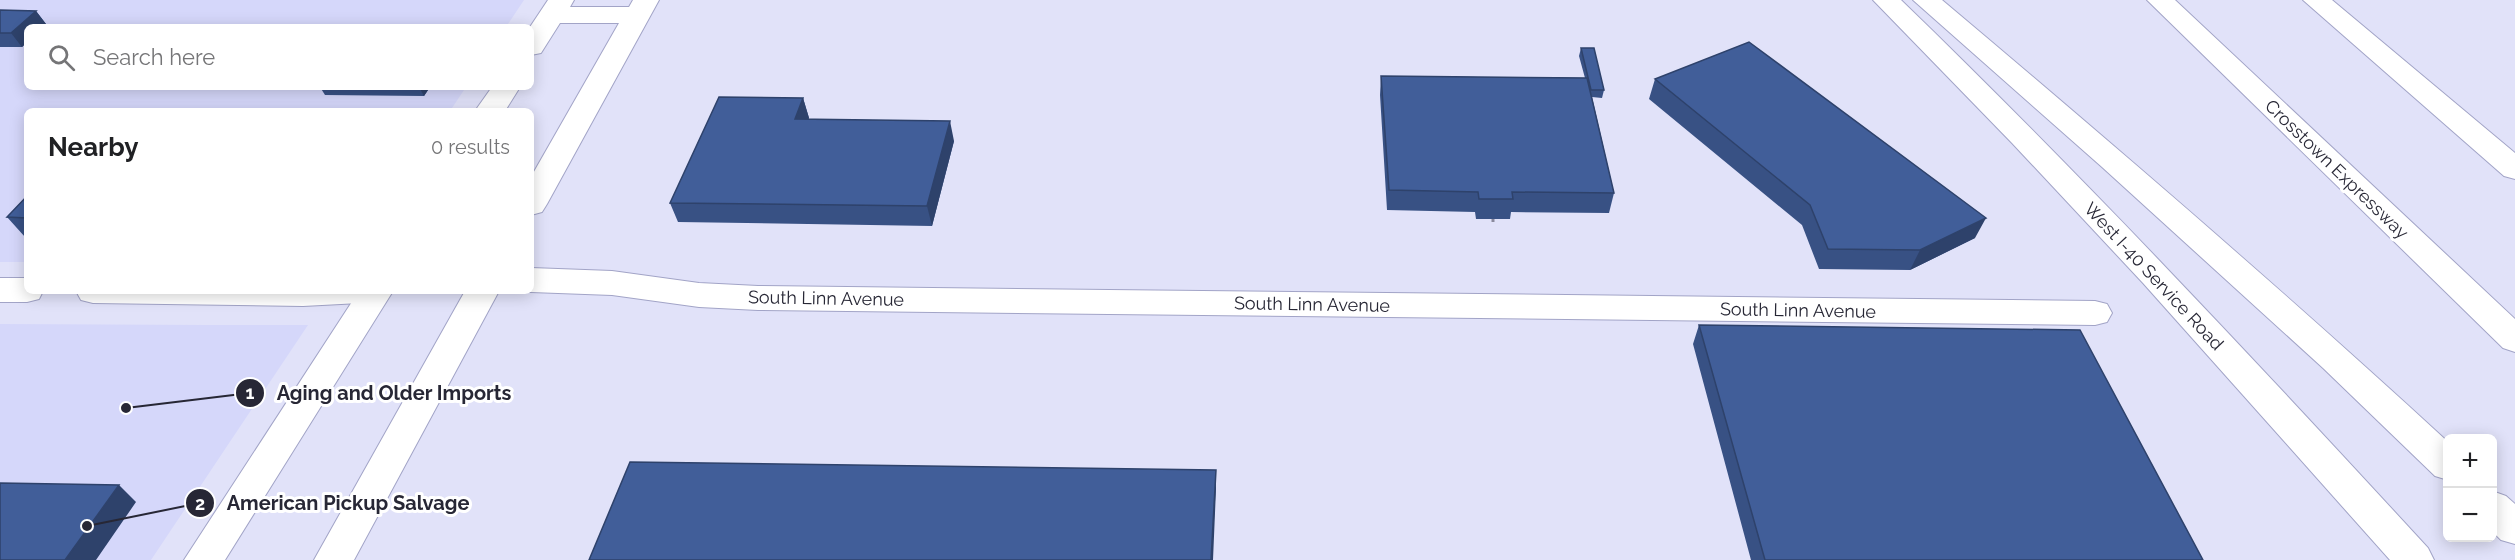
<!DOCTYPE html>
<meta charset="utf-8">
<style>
:root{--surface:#fff;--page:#f6f6f6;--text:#202124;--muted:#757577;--line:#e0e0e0}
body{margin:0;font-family:Raleway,sans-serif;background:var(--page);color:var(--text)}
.controls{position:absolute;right:18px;bottom:18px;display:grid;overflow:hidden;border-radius:9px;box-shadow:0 3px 15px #0003}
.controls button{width:54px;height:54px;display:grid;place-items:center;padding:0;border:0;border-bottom:2px solid var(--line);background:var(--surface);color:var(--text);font:30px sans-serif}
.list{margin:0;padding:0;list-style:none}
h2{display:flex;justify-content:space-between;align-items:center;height:78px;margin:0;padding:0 24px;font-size:26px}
h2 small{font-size:20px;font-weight:400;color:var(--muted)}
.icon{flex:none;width:33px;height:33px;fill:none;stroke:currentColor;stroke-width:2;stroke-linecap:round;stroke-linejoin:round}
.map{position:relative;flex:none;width:2515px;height:560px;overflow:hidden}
.search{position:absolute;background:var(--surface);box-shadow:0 3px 15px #0003;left:24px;top:24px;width:510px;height:66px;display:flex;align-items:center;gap:15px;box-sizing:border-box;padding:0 21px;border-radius:9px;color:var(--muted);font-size:22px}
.panel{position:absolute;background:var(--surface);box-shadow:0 3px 15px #0003;left:24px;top:108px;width:510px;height:186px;border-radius:9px}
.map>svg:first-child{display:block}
</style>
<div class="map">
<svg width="2515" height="560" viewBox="0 0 2515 560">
<rect width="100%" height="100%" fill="#e1e2f9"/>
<!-- built -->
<path fill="#d5d7fa" d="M0,0H524L506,27H27V87H466L450,111H27V262H0Z
M0,324L206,325H308L151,560H0Z"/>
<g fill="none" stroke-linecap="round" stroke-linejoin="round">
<defs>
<path id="street" d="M531,268L612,271L699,283L758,286L2095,301L2107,304L2112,313L2107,322L2095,325L758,310L699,307L612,295L531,292L528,291H531Z
M0,278H27V291H43L39,299L27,302H0Z
M76,291H377L372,300L360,303L303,306L93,303L81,300Z"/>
<path id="secondary" d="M1873,0H1901C2083,176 2256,361 2428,548L2434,560H2390L2143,283L2012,143Z"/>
<path id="primary" d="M548,0H574L570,7H629L633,0H659L547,204L542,212L531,215V177L619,23H560L541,53L531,55L530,27Z
M492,87H520L505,111H475Z
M359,291H393L225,560H184Z
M465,291H499L354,560H314Z"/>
<path id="highway" d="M1913,0H1942C2113,144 2283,290 2448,442V480L2435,476L2323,368L2102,167Z
M2147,0H2175L2515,319V352L2503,348Z
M2303,0H2332L2515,153V179L2504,176Z
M2492,491L2506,496L2515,504V544L2501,540L2492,531Z"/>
</defs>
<!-- street casing -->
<use href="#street" stroke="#a2a4c7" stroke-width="2"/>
<!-- secondary casing -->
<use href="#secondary" stroke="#a2a4c7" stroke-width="2"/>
<!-- primary casing -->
<use href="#primary" stroke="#a2a4c7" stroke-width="2"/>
<!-- highway casing -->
<use href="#highway" stroke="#a2a4c7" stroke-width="2"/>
<!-- path -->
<path stroke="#8a8a9d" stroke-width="3" stroke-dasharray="3 3" stroke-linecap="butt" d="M1493,219V222"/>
<!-- street -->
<use href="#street" fill="#fff" fill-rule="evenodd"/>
<!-- secondary -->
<use href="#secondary" fill="#fff" fill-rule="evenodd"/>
<!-- primary -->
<use href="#primary" fill="#fff" fill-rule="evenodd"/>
<!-- highway -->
<use href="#highway" fill="#fff" fill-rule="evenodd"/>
</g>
<!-- wall -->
<path fill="#385184" d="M0,10L36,11L46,24L22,47H0Z
M1581,48L1604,90L1602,98L1592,97L1614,193L1609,213L1511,212L1510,219H1476L1475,212L1387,210L1380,95L1381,76L1585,78L1579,56Z
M1655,79L1975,238L1910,270L1819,269L1802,225L1649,99Z
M320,87H430L424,96L325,95Z
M803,98L809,118L808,119L954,141L932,226L678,222L670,203Z
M27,196V237H25L7,217Z
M1699,325L2203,560H1751L1693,344Z"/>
<!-- shaded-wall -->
<path fill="#2e426b" d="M36,11L46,24L43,27H27V42L22,47L11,33Z
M419,87H430L424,96Z
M803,98L809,118L801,139L795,119Z
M950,121L954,141L932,226L927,206Z
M1986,218L1975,238L1910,270L1920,250Z
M1216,470V489L1213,560H1211Z
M119,485L136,502L96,560H65Z"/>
<!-- building -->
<path fill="#415e99" stroke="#2e426b" stroke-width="1.5" d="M0,10L36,11L11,33H0Z
M1749,42L1986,218L1920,250L1828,249L1810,205L1655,79Z
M1581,48H1594L1604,90H1591Z
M1381,76L1587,78L1614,193L1512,192L1513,199H1479L1478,192L1389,190Z
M719,97L803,98L795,119L950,121L927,206L670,203Z
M27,196V218L7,217Z
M1699,325L2080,330L2203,560H1765Z
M630,462L1216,470L1211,560H589Z
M0,483L119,485L65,560H0Z"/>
<g text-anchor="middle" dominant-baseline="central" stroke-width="6" stroke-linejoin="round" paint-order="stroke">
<!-- street labels -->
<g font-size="18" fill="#272735" stroke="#fff">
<text transform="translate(2337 169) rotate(44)">Crosstown Expressway</text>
<text transform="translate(2154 276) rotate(47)">West I-40 Service Road</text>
<text transform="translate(826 298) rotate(1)">South Linn Avenue</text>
<text transform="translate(1312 304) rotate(1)">South Linn Avenue</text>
<text transform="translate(1798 310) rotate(1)">South Linn Avenue</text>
</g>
</g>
<!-- callouts -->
<path fill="none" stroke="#272735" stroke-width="2" d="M126 408L250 393M87 526L200 503"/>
<g fill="#272735" stroke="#fff" stroke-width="2">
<circle cx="126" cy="408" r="6"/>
<circle cx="87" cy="526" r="6"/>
<circle cx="250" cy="393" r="15"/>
<circle cx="200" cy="503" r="15"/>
</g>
<g font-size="18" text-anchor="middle" font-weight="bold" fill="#fff">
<text x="250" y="399">1</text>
<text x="200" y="510">2</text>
</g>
<g font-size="20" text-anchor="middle" font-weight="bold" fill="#272735" stroke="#fff" stroke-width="6" stroke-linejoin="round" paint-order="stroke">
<text x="394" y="400">Aging and Older Imports</text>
<text x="348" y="510">American Pickup Salvage</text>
</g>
</svg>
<div class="controls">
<button>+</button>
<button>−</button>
</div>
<div class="search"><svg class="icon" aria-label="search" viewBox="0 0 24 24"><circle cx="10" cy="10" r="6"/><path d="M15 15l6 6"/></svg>Search here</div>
<section class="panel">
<h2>Nearby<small>0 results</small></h2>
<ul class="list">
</ul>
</section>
</div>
